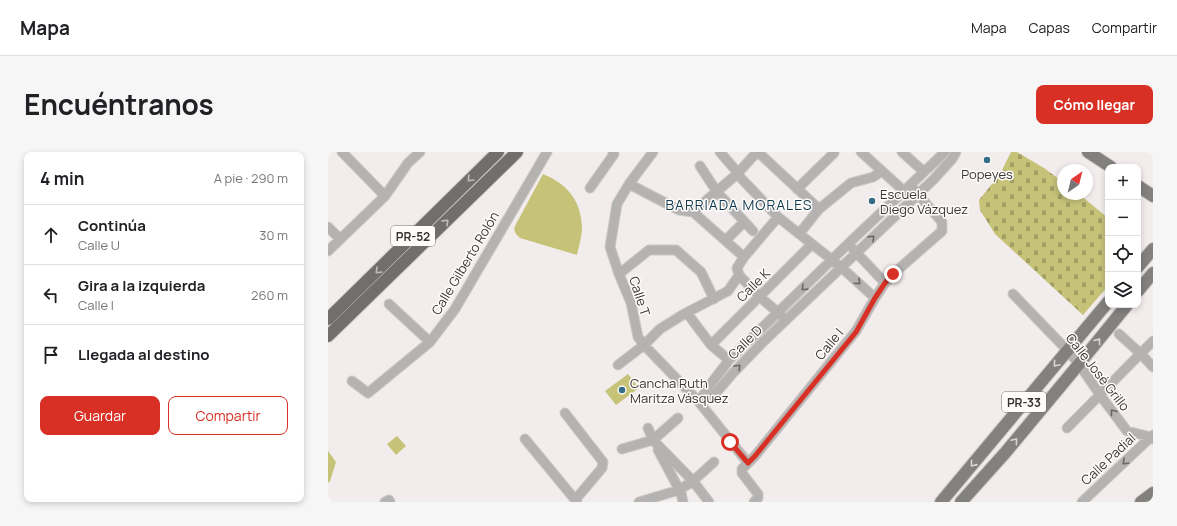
<!DOCTYPE html>
<html lang="es">
<meta charset="utf-8">
<style>
:root{--surface:#fff;--page:#f6f6f6;--text:#202124;--muted:#757577;--line:#e0e0e0;--accent:#d93025}
body{margin:0;font-family:Manrope,sans-serif;background:var(--page);color:var(--text)}
.controls{position:absolute;right:12px;top:12px;display:grid;overflow:hidden;border-radius:8px;box-shadow:0 2px 6px #0003}
.controls button{width:36px;height:36px;display:grid;place-items:center;padding:0;border:0;border-bottom:1px solid var(--line);background:var(--surface);color:var(--text);font:20px sans-serif}
.compass{position:absolute;left:729px;top:12px;width:36px;height:36px;border-radius:50%;background:var(--surface);box-shadow:0 2px 6px #0003;rotate:35deg}
.stop{position:absolute;width:12px;height:12px;margin:-9px;border:3px solid #d93025;border-radius:50%;background:#fff}
.stop.end{background:#d93025;border-color:#fff;box-shadow:0 1px 4px #0008}
.list{margin:0;padding:0;list-style:none}
h2{display:flex;justify-content:space-between;align-items:center;height:52px;margin:0;padding:0 16px;font-size:17px}
h2 small{font-size:13px;font-weight:400;color:var(--muted)}
.list li{display:grid;grid-template-columns:26px 1fr auto;gap:12px;align-items:center;box-sizing:border-box;height:60px;padding:0 16px;border-top:1px solid var(--line)}
.list b{display:block;font-size:15px;white-space:nowrap}
.list p{margin:0;font-size:13px;white-space:nowrap;color:var(--muted)}
.list em{font-size:13px;font-style:normal;color:var(--muted)}
.actions{display:flex;gap:8px;padding:12px 16px}
.actions a{flex:1;padding:9px 0;border:1px solid var(--accent);border-radius:8px;text-align:center;font-size:14px;color:var(--accent)}
.actions .main{background:var(--accent);color:#fff}
.icon{flex:none;width:22px;height:22px;fill:none;stroke:currentColor;stroke-width:2;stroke-linecap:round;stroke-linejoin:round}
.map{position:relative;flex:none;width:825px;height:350px;overflow:hidden;border-radius:8px}
header{display:flex;align-items:center;gap:24px;box-sizing:border-box;height:56px;padding:0 20px;background:var(--surface);border-bottom:1px solid var(--line)}
header strong{font-size:19px}
nav{display:flex;gap:22px;margin-inline-start:auto;font-size:14px}
.intro{display:flex;align-items:center;justify-content:space-between;box-sizing:border-box;height:96px;padding:0 24px}
h1{margin:0;font-size:28px}
.button{padding:10px 18px;border-radius:8px;background:var(--accent);color:#fff;font-size:14px;font-weight:700}
main{display:flex;gap:24px;padding:0 24px}
aside{flex:1;background:var(--surface);border-radius:8px;box-shadow:0 2px 6px #0003}
.map>svg:first-child{display:block}
</style>
<header>
<strong>Mapa</strong>
<nav><a>Mapa</a><a>Capas</a><a>Compartir</a></nav>
</header>
<div class="intro"><h1>Encuéntranos</h1><a class="button">Cómo llegar</a></div>
<main>
<aside>
<h2>4 min<small>A pie · 290 m</small></h2>
<ul class="list">
<li><svg class="icon" aria-label="ahead" viewBox="0 0 24 24"><path d="M12 20V5M6 11l6-6 6 6"/></svg><div><b>Continúa</b><p>Calle U</p></div><em>30 m</em></li>
<li><svg class="icon" aria-label="left" viewBox="0 0 24 24"><path d="M17 20v-9H6M10 6l-5 5 5 5"/></svg><div><b>Gira a la izquierda</b><p>Calle I</p></div><em>260 m</em></li>
<li><svg class="icon" aria-label="arrive" viewBox="0 0 24 24"><path d="M6 21V4h12l-3 4 3 4H6"/></svg><div><b>Llegada al destino</b></div></li>
</ul>
<div class="actions"><a class="main">Guardar</a><a>Compartir</a></div>
</aside>
<div class="map">
<svg width="825" height="350" viewBox="0 0 825 350">
<defs>
<pattern id="cemetery-stones" width="16" height="16" patternUnits="userSpaceOnUse"><rect width="16" height="16" fill="#c6c379"/><path d="M2 7V4a2 2 0 0 1 4 0v3zM10 15v-3a2 2 0 0 1 4 0v3z" fill="#a29f64"/></pattern>
</defs>
<rect width="100%" height="100%" fill="#f2edec"/>
<!-- cemetery -->
<path fill="url(#cemetery-stones)" d="M683,0H689L716,16L735,30V42H751L780,66V134L755,163L667,82L652,58L651,48L672,22Z"/>
<!-- garden -->
<path fill="#c6c379" d="M215,22C239,32 253,48 254,75C254,84 251,94 249,103L192,86L188,82L186,77L188,72Z
M300,222L311,236L288,253L277,239Z
M69,284L78,294L68,303L59,292Z
M0,299L8,310L2,329L0,331Z"/>
<g fill="none" stroke-linecap="round" stroke-linejoin="round">
<defs>
<path id="minor" d="M14,0L57,44
M325,0L301,32L289,52L282,95L291,122L303,151L310,185L316,193L371,250L420,311
M392,0L410,21
M430,0L491,57
M533,0L576,39
M574,0L596,20
M372,14L389,40L425,79
M409,22L450,65L513,115L547,146
M301,32L351,58L365,60L409,22L429,0
M262,36L286,2L285,0
M469,37L506,1
M365,60L416,105
M0,75L12,87
M471,82L491,57L523,31L545,25L554,19
M398,88L416,70
M525,97L557,131
M0,99L57,44L80,11L92,0
M291,122L321,98H348L373,120L386,147
M411,123L432,145L454,164
M685,142L738,197L751,212L772,243L799,279L823,285L825,287
M61,152L102,190
M359,161L383,193L401,208
M791,182L813,202L825,215
M383,193L484,92
M290,213L316,193L332,177L356,162L400,139L411,123L409,116L416,105L450,65
M24,229L40,241L102,190L127,157L219,0
M371,250L387,242L405,221L436,189L606,27L624,7L628,0
M371,250L379,237L401,208L520,92L617,0
M237,261L275,310L274,316L247,348
M320,276L325,288L365,329L381,350
M739,276L825,189
M197,287L249,350
M294,297L325,288L350,266
M330,298L353,341L355,350
M57,350L61,348L62,350
M311,350L351,338L365,329L386,310
M426,350L430,346V342L414,321V317L427,304L528,179L547,146L557,131L565,122L614,79V70L582,33
M754,350L825,283"/>
<path id="major" d="M760,0L783,15
M810,34L825,44
M810,115L825,97
M810,139L825,121
M613,350L780,150
M633,350L677,301L751,212L799,153
M813,350L825,341"/>
<path id="highway" d="M0,167L170,0
M0,184L189,0"/>
</defs>
<!-- minor casing -->
<use href="#minor" stroke="#cdc8c7" stroke-width="11"/>
<!-- major casing -->
<use href="#major" stroke="#cdc8c7" stroke-width="14"/>
<!-- highway casing -->
<use href="#highway" stroke="#cdc8c7" stroke-width="14"/>
<!-- minor -->
<use href="#minor" stroke="#b4b3b1" stroke-width="9"/>
<!-- major -->
<use href="#major" stroke="#83817e" stroke-width="12"/>
<!-- highway -->
<use href="#highway" stroke="#716f6c" stroke-width="12"/>
</g>
<!-- one-way arrows -->
<defs><path id="oneway-chevron" d="M-2-3.5L2.5 0L-2 3.5" fill="none" stroke-width="1.6" stroke-linecap="round" stroke-linejoin="round"/></defs>
<g stroke="#bfbcba">
<use href="#oneway-chevron" transform="translate(142 27) rotate(135)"/>
<use href="#oneway-chevron" transform="translate(118 70) rotate(-44)"/>
<use href="#oneway-chevron" transform="translate(50 119) rotate(135)"/>
</g>
<g stroke="#6a6867">
<use href="#oneway-chevron" transform="translate(544 86) rotate(-44)"/>
<use href="#oneway-chevron" transform="translate(530 130) rotate(42)"/>
<use href="#oneway-chevron" transform="translate(476 136) rotate(136)"/>
<use href="#oneway-chevron" transform="translate(410 215) rotate(-47)"/>
<use href="#oneway-chevron" transform="translate(785 260) rotate(-127)"/>
<use href="#oneway-chevron" transform="translate(797 310) rotate(137)"/>
</g>
<g stroke="#dad6d4">
<use href="#oneway-chevron" transform="translate(770 189) rotate(-52)"/>
<use href="#oneway-chevron" transform="translate(728 212) rotate(130)"/>
<use href="#oneway-chevron" transform="translate(687 289) rotate(-50)"/>
<use href="#oneway-chevron" transform="translate(645 312) rotate(129)"/>
</g>
<g fill="none" stroke-linecap="round" stroke-linejoin="round">
<!-- route -->
<path stroke="#d93025" stroke-width="5" d="M402,290L420,311L427,304L528,180L547,146L557,131L565,122"/>
</g>
<!-- markers -->
<g fill="#376c88" stroke="#fffbf9" stroke-width="1.5">
<circle cx="659" cy="8" r="4"/>
<circle cx="544" cy="49" r="4"/>
<circle cx="294" cy="238" r="4"/>
</g>
<g text-anchor="middle" dominant-baseline="central" stroke-width="3" stroke-linejoin="round" paint-order="stroke">
<!-- shield labels -->
<g fill="#fffbf9" stroke="#747170" stroke-width="1">
<rect x="63" y="74" width="44" height="20" rx="3"/>
<rect x="674" y="240" width="44" height="20" rx="3"/>
</g>
<g font-size="12" font-weight="bold" fill="#383635">
<text x="85" y="84">PR-52</text>
<text x="696" y="250">PR-33</text>
</g>
<!-- poi labels -->
<g font-size="13" fill="#383635" stroke="#fffbf9" text-anchor="start">
<text x="659" y="22" text-anchor="middle">Popeyes</text>
<text x="552" y="42">Escuela<tspan x="552" dy="15">Diego Vázquez</tspan></text>
<text x="302" y="231">Cancha Ruth<tspan x="302" dy="15">Maritza Vásquez</tspan></text>
</g>
<!-- street labels -->
<g font-size="13" fill="#383635" stroke="#fffbf9">
<text transform="translate(137 111) rotate(-59)">Calle Gilberto Rolón</text>
<text transform="translate(425 133) rotate(-45)">Calle K</text>
<text transform="translate(312 144) rotate(72)">Calle T</text>
<text transform="translate(417 190) rotate(-45)">Calle D</text>
<text transform="translate(501 192) rotate(-51)">Calle I</text>
<text transform="translate(770 220) rotate(52)">Calle José Grillo</text>
<text transform="translate(780 307) rotate(-43)">Calle Padial</text>
</g>
<!-- neighbourhood labels -->
<g font-size="14" letter-spacing="1" fill="#0d3a4f" stroke="#fffbf9">
<text x="411" y="52">BARRIADA MORALES</text>
</g>
</g>
</svg>
<div class="controls">
<button>+</button>
<button>−</button>
<button><svg class="icon" aria-label="locate" viewBox="0 0 24 24"><circle cx="12" cy="12" r="6"/><path d="M12 2v4M12 18v4M2 12h4M18 12h4"/></svg></button>
<button><svg class="icon" aria-label="layers" viewBox="0 0 24 24"><path d="M12 4l9 5-9 5-9-5zM3 14l9 5 9-5"/></svg></button>
</div>
<svg class="compass" viewBox="-18 -18 36 36"><path d="M0-13l5 13h-10z" fill="#e53935"/><path d="M0 13l5-13h-10z" fill="#757577"/></svg>
<div class="stop" style="left:402px;top:290px"></div>
<div class="stop end" style="left:565px;top:122px"></div>
</div>
</main>
